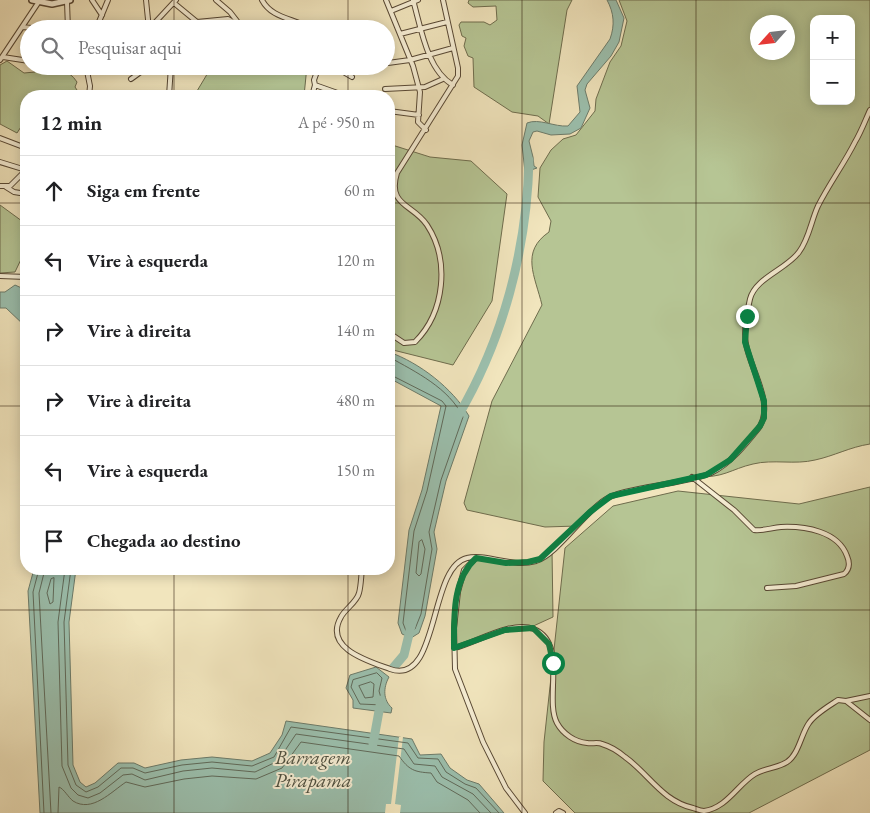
<!DOCTYPE html>
<html lang="pt">
<meta charset="utf-8">
<style>
:root{--surface:#fff;--page:#f2f2f2;--text:#202124;--muted:#757577;--line:#e0e0e0}
body{margin:0;font-family:"EB Garamond",serif;background:var(--page);color:var(--text)}
.controls{position:absolute;right:15px;top:15px;display:grid;overflow:hidden;border-radius:10px;box-shadow:0 2px 12px #0003}
.controls button{width:45px;height:45px;display:grid;place-items:center;padding:0;border:0;border-bottom:1px solid var(--line);background:var(--surface);color:var(--text);font:25px sans-serif}
.compass{position:absolute;left:750px;top:15px;width:45px;height:45px;border-radius:50%;background:var(--surface);box-shadow:0 2px 12px #0003;rotate:243deg}
.stop{position:absolute;width:15px;height:15px;margin:-11px;border:4px solid #0b8043;border-radius:50%;background:#fff}
.stop.end{background:#0b8043;border-color:#fff;box-shadow:0 1px 5px #0008}
.list{margin:0;padding:0;list-style:none}
h2{display:flex;justify-content:space-between;align-items:center;height:65px;margin:0;padding:0 20px;font-size:21px}
h2 small{font-size:16px;font-weight:400;color:var(--muted)}
.list li{display:grid;grid-template-columns:32px 1fr auto;gap:15px;align-items:center;box-sizing:border-box;height:70px;padding:0 20px;border-top:1px solid var(--line)}
.list b{display:block;font-size:19px;white-space:nowrap}
.list em{font-size:16px;font-style:normal;color:var(--muted)}
.icon{flex:none;width:28px;height:28px;fill:none;stroke:currentColor;stroke-width:2;stroke-linecap:round;stroke-linejoin:round}
.map{position:relative;flex:none;width:870px;height:813px;overflow:hidden}
.search{position:absolute;background:var(--surface);box-shadow:0 2px 12px #0003;left:20px;top:20px;width:375px;height:55px;display:flex;align-items:center;gap:12px;box-sizing:border-box;padding:0 18px;border-radius:28px;color:var(--muted);font-size:19px}
.panel{position:absolute;background:var(--surface);box-shadow:0 2px 12px #0003;left:20px;top:90px;width:375px;height:485px;border-radius:20px}
.map>svg:first-child{display:block}
</style>
<div class="map">
<svg width="870" height="813" viewBox="0 0 870 813">
<rect width="100%" height="100%" fill="#f1e5bd"/>
<filter id="stains"><feTurbulence type="fractalNoise" baseFrequency=".004" numOctaves="4"/><feColorMatrix values="0 0 0 0 .2 0 0 0 0 .09 0 0 0 0 .02 0 0 0 .5 -.17"/></filter>
<radialGradient id="worn" r=".72"><stop offset=".6" stop-color="#630" stop-opacity="0"/><stop offset="1" stop-color="#630" stop-opacity=".3"/></radialGradient>
<!-- green -->
<path fill="#b6c594" stroke="#6e6c4d" fill-rule="evenodd" d="M469,0H572L567,10L549,124L538,116L512,112L474,87L473,58L468,56L464,46L466,38L462,36L459,25L461,22H484L490,25L497,20L496,6L473,7L468,3Z
M619,0H870V444C850,447 834,456 815,460C795,465 773,459 753,464C731,469 722,479 697,476L611,496L577,526L545,527L467,510L464,503L492,401L542,305C535,276 520,252 549,232L551,221L538,197L540,168L551,150L563,139L576,135L595,111L596,99L610,62L621,46L627,21ZM814,19H851V101H814ZM758,22H788V52H758Z
M7,61L24,73L35,72L38,66C53,66 69,69 77,82L75,87L79,93L74,96H26V119L17,133L0,124V65Z
M212,66H307L304,96H194Z
M389,144L430,157L471,161L507,194L492,301L453,365L389,349Z
M0,205L26,224L25,251L15,272L0,273Z
M870,487V750L749,813H575L543,781L544,742L565,548L613,506L678,491L799,504Z
M552,550L553,617L529,628L505,629L455,648L459,592L471,558L518,564L536,562Z"/>
<!-- water -->
<path fill="#9bbfad" stroke="#6c7b6a" d="M607,0H616L624,18L619,42L611,56L587,84L585,90L590,108L581,128L570,134L551,135L537,131L533,132L529,141L533,157L534,166L537,168L525,172L522,145L527,123C539,118 554,127 568,126L580,112L577,86L610,39C615,25 614,13 607,0Z
M15,285L26,290V327L6,308H0V292H5Z
M389,352C420,363 452,388 469,416L446,481L434,532L437,549L425,616L419,633L411,638L402,634L398,623L409,530L422,490L441,406L389,378Z
M34,569H76L69,622L73,765L80,782L86,787L95,783L118,763H134L145,768L181,760L212,757L252,761L270,753L282,735L286,721L412,739L420,755L441,754L450,768L467,780L479,784L504,813H40L28,591Z
M376,667L389,677C383,688 383,700 392,708L391,713L353,708V700L346,688L350,675Z"/>
<!-- pier -->
<path fill="#f1e5bd" d="M399,737H403L395,804L401,805L400,813H385L386,804H391Z"/>
<g fill="none" stroke-linecap="round" stroke-linejoin="round">
<!-- shore -->
<path stroke="#606a5a" stroke-width="1" d="M389,357C416,372 449,388 463,417L441,480L429,532L432,549L421,614L415,629L410,633L406,631L403,623L414,531L427,491L446,406L442,401L389,374
M422,540L425,549L421,574L419,576L416,573L419,542Z
M39,569L33,592L44,813
M45,569L39,593L51,813
M65,569L58,622L62,766L71,788L78,795L88,798L100,793L123,775L132,774L145,780L183,771L212,768L255,772L278,761L296,734L404,749L414,764L435,766L442,777L473,794L491,813
M71,569L64,622L68,765L76,785L86,792L98,787L121,768H133L145,773L182,765L212,762L252,766L274,757L291,727L408,743L418,758L438,759L446,772L465,784L476,788L499,813
M54,578L53,602L50,604L47,593L51,579Z
M377,673L382,678L379,691L383,705L360,704L351,687L353,680Z
M371,682L374,684L373,697L365,698L359,686Z
M58,813L59,787C64,789 68,797 73,801C92,813 111,792 126,782L145,787L184,779L212,776L256,779L282,768L301,742L399,756C409,770 414,772 431,773L437,782L468,800L480,813"/>
<!-- river -->
<path stroke="#9bbfad" stroke-width="9" d="M458,416C503,340 527,249 529,160
M393,668L404,655L411,626
M373,744L381,700"/>
<defs>
<path id="minor" d="M92,0L102,15
M146,0L149,29
M216,0L230,12L237,21
M262,0C272,19 295,18 311,29
M386,0L413,66L420,92L418,122L426,130
M413,0C421,28 427,70 453,85
M67,2L68,29
M174,3L197,22L228,19L245,29
M391,11L418,0
M23,27L40,29
M96,29L108,0
M149,29L176,0
M192,29L197,22
M400,34L447,22
M3,57L29,61
M0,60L38,3
M388,63L410,60L453,48
M59,66L71,70L84,66
M86,66L90,86L89,96
M319,66L314,80L315,85L346,96
M333,66L352,77
M131,79L149,66
M385,89L425,87L443,79
M169,96L171,66
M312,96L315,85
M389,111L419,115
M0,138L26,148
M0,162L26,170
M0,186H10L26,170
M6,187L14,192L26,194
M0,276L26,277
M389,333L404,343L415,342C445,312 450,260 427,225C413,204 387,206 397,173L458,76V68L443,0
M692,477L734,510L754,530C763,531 771,528 781,527C805,526 838,531 847,556C850,563 850,569 844,574L796,586L767,588
M476,558L464,570L458,592L454,628L455,669L483,742L506,788L525,813
M362,569C361,577 361,586 359,593C357,602 345,609 341,617C323,648 368,661 390,669C440,687 428,567 467,558C486,553 510,568 536,561C558,554 583,513 606,499C617,492 631,491 644,488C662,484 696,480 711,473C730,464 746,444 758,429C776,405 750,369 746,344C743,330 747,312 750,299C755,278 787,269 799,252C809,239 811,221 818,206C829,184 844,164 855,142C861,132 865,121 870,110
M454,648C476,643 511,620 534,629C568,643 544,699 557,723C563,734 575,742 587,743C592,744 598,742 602,744C609,746 619,752 625,757C649,774 662,801 693,808C696,809 701,811 704,811C727,808 738,784 755,774C765,768 778,768 787,762C799,754 801,734 809,723C815,714 829,706 838,700L846,701L870,720
M846,701L870,696
M556,813L559,811L563,813"/>
<path id="tertiary" d="M32,0L52,4L70,0"/>
</defs>
<!-- minor casing -->
<use href="#minor" stroke="#584834" stroke-width="6"/>
<!-- tertiary casing -->
<use href="#tertiary" stroke="#584834" stroke-width="8"/>
<!-- minor -->
<use href="#minor" stroke="#f6eed4" stroke-width="4"/>
<!-- tertiary -->
<use href="#tertiary" stroke="#f6eed4" stroke-width="5"/>
</g>
<g fill="none" stroke-linecap="round" stroke-linejoin="round">
<!-- route -->
<path stroke="#0b8043" stroke-width="6" d="M553,663L549,644L533,628L505,630L454,648C454,617 452,580 476,558L506,563L528,562L540,559L590,512L611,496L706,475L730,460L760,426L764,418V401L745,342L747,316"/>
</g>
<!-- grid -->
<path fill="none" stroke="#251406" stroke-width="1" stroke-opacity="0.55" d="M174,0V29M348,0V29M522,0V813M696,0V813M174,66V96M348,66V96M0,203H26M389,203H870M0,406H26M389,406H870M174,569V813M348,569V813M0,610H870"/>
<g text-anchor="middle" dominant-baseline="central" stroke-width="4" stroke-linejoin="round" paint-order="stroke">
<!-- water labels -->
<g font-size="20" font-style="italic" fill="#4e5040" stroke="#f6eed4">
<text x="313" y="757">Barragem<tspan x="313" dy="23">Pirapama</tspan></text>
</g>
</g>
<rect width="100%" height="100%" filter="url(#stains)"/>
<rect width="100%" height="100%" fill="url(#worn)"/>
</svg>
<div class="controls">
<button>+</button>
<button>−</button>
</div>
<svg class="compass" viewBox="-18 -18 36 36"><path d="M0-13l5 13h-10z" fill="#e53935"/><path d="M0 13l5-13h-10z" fill="#757577"/></svg>
<div class="stop" style="left:553px;top:663px"></div>
<div class="stop end" style="left:747px;top:316px"></div>
<div class="search"><svg class="icon" aria-label="search" viewBox="0 0 24 24"><circle cx="10" cy="10" r="6"/><path d="M15 15l6 6"/></svg>Pesquisar aqui</div>
<section class="panel">
<h2>12 min<small>A pé · 950 m</small></h2>
<ul class="list">
<li><svg class="icon" aria-label="ahead" viewBox="0 0 24 24"><path d="M12 20V5M6 11l6-6 6 6"/></svg><div><b>Siga em frente</b></div><em>60 m</em></li>
<li><svg class="icon" aria-label="left" viewBox="0 0 24 24"><path d="M17 20v-9H6M10 6l-5 5 5 5"/></svg><div><b>Vire à esquerda</b></div><em>120 m</em></li>
<li><svg class="icon" aria-label="right" viewBox="0 0 24 24"><path d="M7 20v-9h11M14 6l5 5-5 5"/></svg><div><b>Vire à direita</b></div><em>140 m</em></li>
<li><svg class="icon" aria-label="right" viewBox="0 0 24 24"><path d="M7 20v-9h11M14 6l5 5-5 5"/></svg><div><b>Vire à direita</b></div><em>480 m</em></li>
<li><svg class="icon" aria-label="left" viewBox="0 0 24 24"><path d="M17 20v-9H6M10 6l-5 5 5 5"/></svg><div><b>Vire à esquerda</b></div><em>150 m</em></li>
<li><svg class="icon" aria-label="arrive" viewBox="0 0 24 24"><path d="M6 21V4h12l-3 4 3 4H6"/></svg><div><b>Chegada ao destino</b></div></li>
</ul>
</section>
</div>
